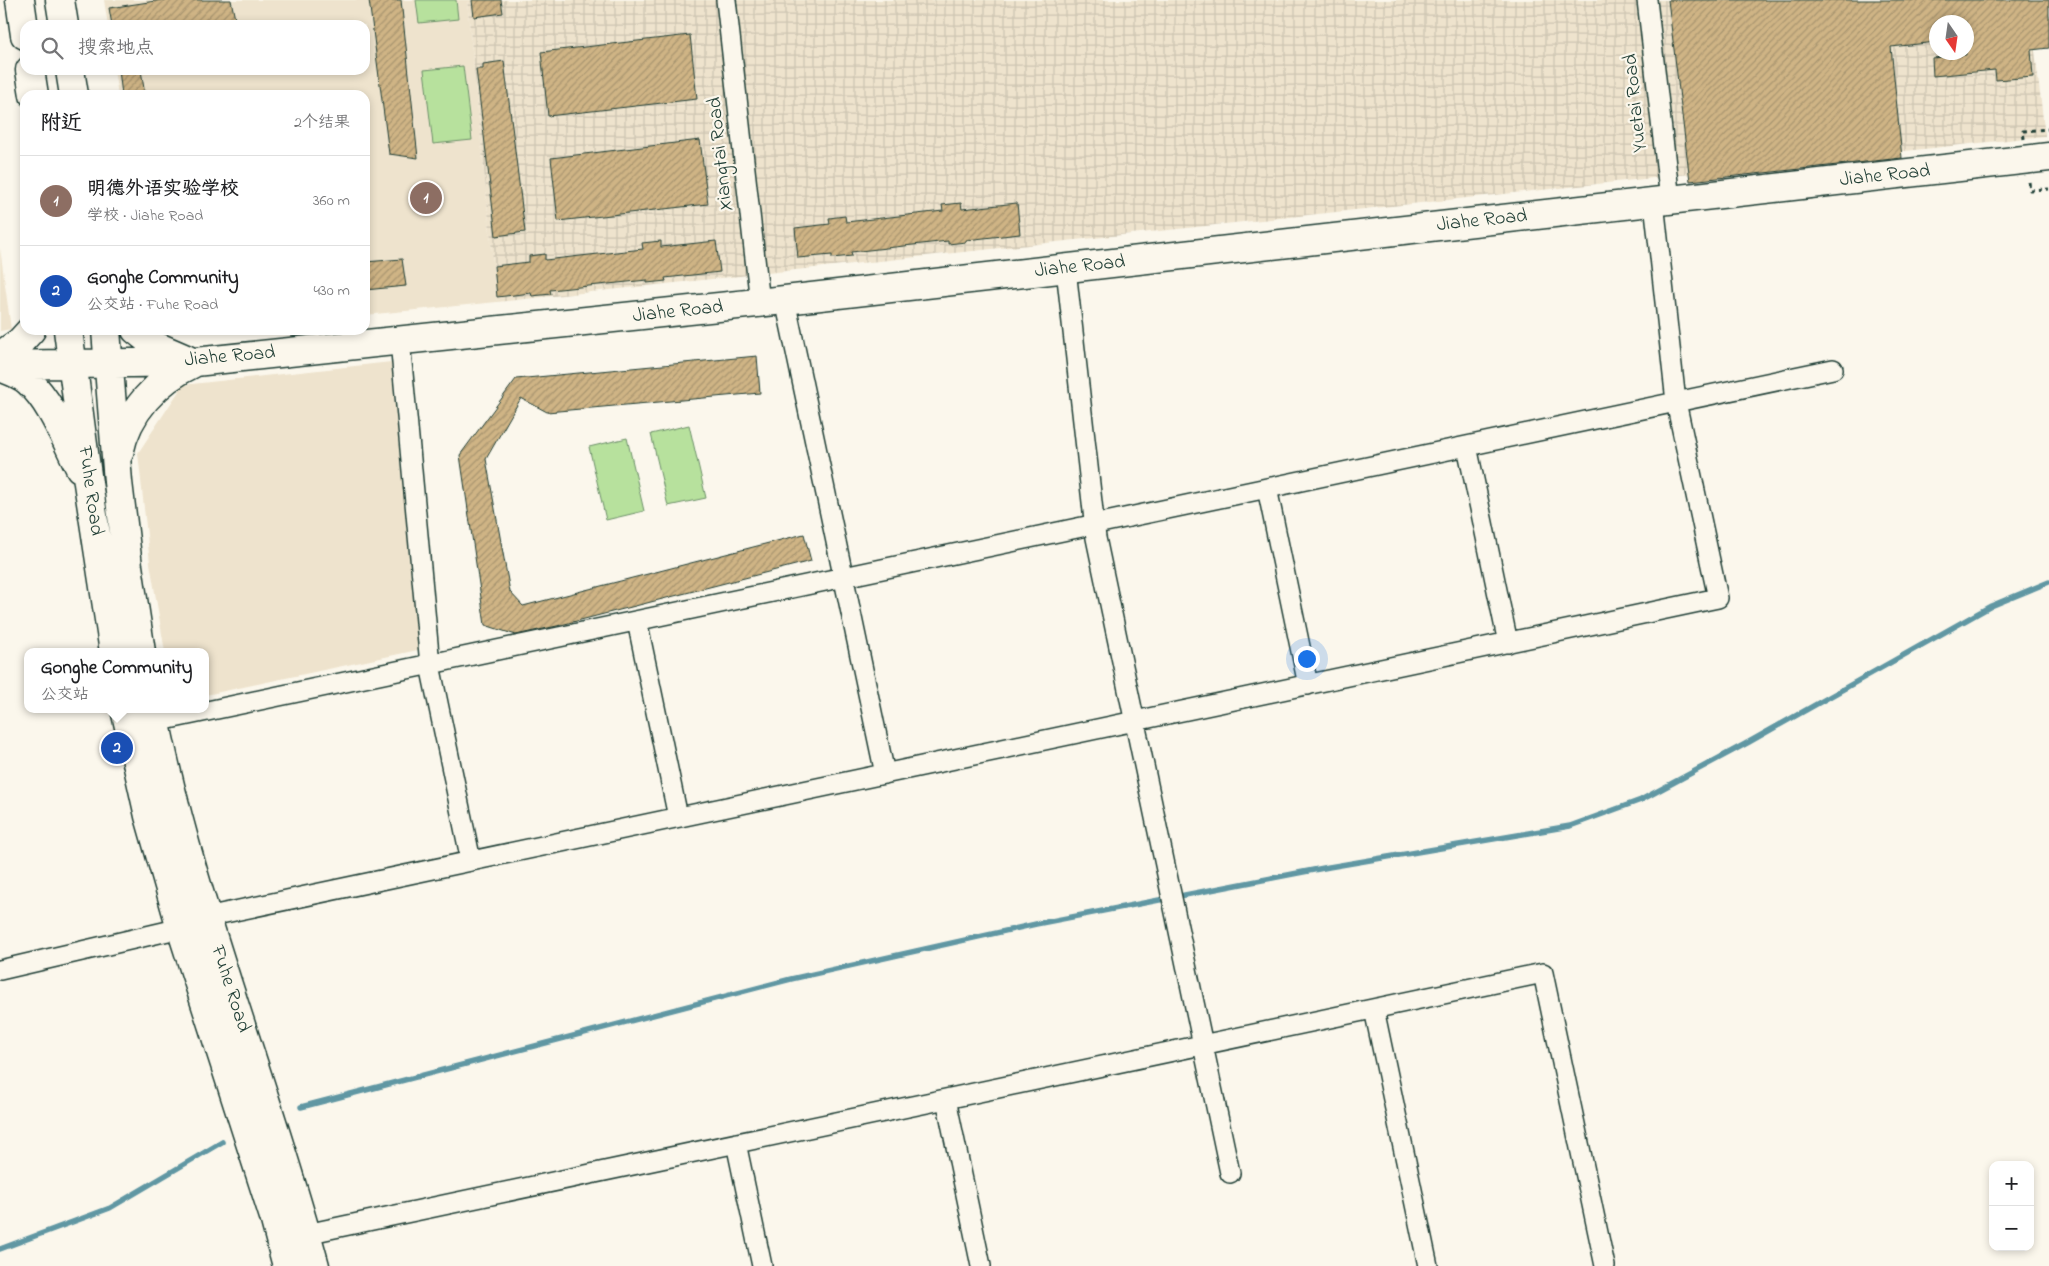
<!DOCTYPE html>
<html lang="zh">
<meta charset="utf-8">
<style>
:root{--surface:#fff;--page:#f2f2f2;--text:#202124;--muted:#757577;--line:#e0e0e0;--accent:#c8321e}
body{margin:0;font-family:"Indie Flower","LXGW WenKai TC",sans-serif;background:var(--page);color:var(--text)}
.controls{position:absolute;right:15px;bottom:15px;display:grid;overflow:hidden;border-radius:10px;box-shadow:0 2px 8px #0003}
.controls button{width:45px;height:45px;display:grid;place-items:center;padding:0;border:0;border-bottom:1px solid var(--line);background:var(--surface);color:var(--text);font:25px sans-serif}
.compass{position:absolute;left:1929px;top:15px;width:45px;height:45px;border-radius:50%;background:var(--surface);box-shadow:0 2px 8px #0003;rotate:167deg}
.you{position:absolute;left:1306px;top:658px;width:18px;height:18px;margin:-12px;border:4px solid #fff;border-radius:50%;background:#1a73e8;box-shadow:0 0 0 8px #1a73e833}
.badge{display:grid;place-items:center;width:32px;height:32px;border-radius:50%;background:var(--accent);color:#fff;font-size:16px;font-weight:700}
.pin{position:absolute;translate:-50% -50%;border:2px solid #fff;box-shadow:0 1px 5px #0006}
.popup{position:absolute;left:24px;top:648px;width:185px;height:65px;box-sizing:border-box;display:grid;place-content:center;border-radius:10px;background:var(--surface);filter:drop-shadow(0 1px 4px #0005);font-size:16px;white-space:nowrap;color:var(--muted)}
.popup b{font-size:19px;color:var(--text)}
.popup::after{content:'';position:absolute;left:50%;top:100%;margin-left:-10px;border:10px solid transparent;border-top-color:var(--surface)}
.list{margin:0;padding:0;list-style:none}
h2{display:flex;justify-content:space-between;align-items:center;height:65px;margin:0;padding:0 20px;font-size:21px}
h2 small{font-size:16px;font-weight:400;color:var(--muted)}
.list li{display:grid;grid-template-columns:32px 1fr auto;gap:15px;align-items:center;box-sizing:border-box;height:90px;padding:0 20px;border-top:1px solid var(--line)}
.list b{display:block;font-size:19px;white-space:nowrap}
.list p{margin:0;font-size:16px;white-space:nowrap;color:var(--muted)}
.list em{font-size:16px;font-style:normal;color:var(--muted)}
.icon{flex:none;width:28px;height:28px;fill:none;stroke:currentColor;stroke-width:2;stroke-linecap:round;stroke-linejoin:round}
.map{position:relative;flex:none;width:2049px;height:1266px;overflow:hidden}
.search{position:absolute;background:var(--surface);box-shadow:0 2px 8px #0003;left:20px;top:20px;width:350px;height:55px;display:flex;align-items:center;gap:12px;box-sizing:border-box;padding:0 18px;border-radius:15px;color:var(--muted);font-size:19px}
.panel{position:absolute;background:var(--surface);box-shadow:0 2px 8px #0003;left:20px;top:90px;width:350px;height:245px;border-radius:15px}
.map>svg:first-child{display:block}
</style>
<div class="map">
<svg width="2049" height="1266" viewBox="0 0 2049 1266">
<defs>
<pattern id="industrial-grid" width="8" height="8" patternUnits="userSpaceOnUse" patternTransform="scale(1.25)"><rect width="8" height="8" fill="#eee3cd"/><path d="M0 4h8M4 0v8" fill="none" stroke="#ccc4b1"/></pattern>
<pattern id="building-hatch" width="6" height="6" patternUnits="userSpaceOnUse" patternTransform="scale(1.25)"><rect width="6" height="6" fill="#cfb485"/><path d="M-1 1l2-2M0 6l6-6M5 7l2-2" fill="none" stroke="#a7946e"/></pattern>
</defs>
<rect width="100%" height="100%" fill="#fbf7ec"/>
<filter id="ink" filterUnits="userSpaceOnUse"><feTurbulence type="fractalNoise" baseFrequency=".02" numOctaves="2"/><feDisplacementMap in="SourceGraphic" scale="10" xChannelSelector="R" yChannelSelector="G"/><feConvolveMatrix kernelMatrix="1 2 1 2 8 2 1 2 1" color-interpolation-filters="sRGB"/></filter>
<g filter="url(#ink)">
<!-- built -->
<path fill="#eee3cd" d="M104,0H467L497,302L365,315V95H118L114,70H365V25H108Z
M0,248L11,329L0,331Z
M391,362L418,650L206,695V652H165L150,563L138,453L183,385Z"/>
<!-- industrial -->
<path fill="url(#industrial-grid)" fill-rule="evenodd" d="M467,0H2029L2045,136L497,302ZM1936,22H1966V52H1936Z"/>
<!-- garden -->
<path fill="#b7e19d" stroke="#6b8f68" d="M416,0H456L458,19L419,23Z
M463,66L472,140L433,144L424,70Z
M689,425L706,498L668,506L651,434Z
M627,438L644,511L606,520L589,447Z"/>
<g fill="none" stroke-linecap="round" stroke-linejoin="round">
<!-- stream -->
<path stroke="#6097a3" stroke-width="5.5" d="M301,1107L791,979L1036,924L1329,867L1570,826L1641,800L1749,742L1991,606L2049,582
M0,1249L110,1208L222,1142"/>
</g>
<!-- building -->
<path fill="url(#building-hatch)" stroke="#1f3d34" d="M162,0H231L235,19L198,25H112L109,8Z
M369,0H401L418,158L389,154Z
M472,0H501L503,13L474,17Z
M1668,0H2049V48L2031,50L2033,77L1996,80L1995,70L1933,76L1932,58L1966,55V22H1936V42L1891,47L1902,158L1690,181Z
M690,35L697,99L548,116L541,52Z
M504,61L525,232L496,236L476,69H483V64Z
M119,70H141L145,95H122Z
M700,140L708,204L558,221L551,158Z
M961,203L962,209L1017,203L1020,234L966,240V242L948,244V241L851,252L852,256L832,258V255L798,258L795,228L830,224L829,218L845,216L846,222L943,211L942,205Z
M661,241V247L716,241L720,272L665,278L666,281L647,283V280L550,290L551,294L532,296L531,293L497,297L494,266L529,262V256L545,254V260L643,249L642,243Z
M402,259L406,286L365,290V262Z
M757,356L760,393L547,412L521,398L486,459L510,592L523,606L804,534L811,561L557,626L516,635L485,625L460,455L516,379Z"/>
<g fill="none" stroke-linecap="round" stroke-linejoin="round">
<defs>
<path id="street" d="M726,0L760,303
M1647,0L1670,200
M1066,269L1096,538L1230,1173
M785,300L885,774
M400,341L430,665L471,861
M1467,446L1508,643
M1267,488L1308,685
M637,621L678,817
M155,722L1833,369
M206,917L1718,598L1676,402L1654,202
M0,970L181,928
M1374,1009L1428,1266
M946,1099L981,1266
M736,1143L762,1266
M306,1234L1543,973L1605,1266"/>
<path id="secondary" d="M20,0L25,35
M60,0L64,25
M30,70L34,95
M70,70L74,95
M68,330L88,483L114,652
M106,330L118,482L128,566L141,652
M136,330L156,346L186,359
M0,356L20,342L31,330
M0,365L195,362L785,300L2049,157
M0,367C10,371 20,374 28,381C51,401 66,441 80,468
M119,453C127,412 157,380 194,363
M125,709L149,816L181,928L274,1217L287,1266
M153,709C190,899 265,1079 315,1266"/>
</defs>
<!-- street casing -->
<use href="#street" stroke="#1f3d34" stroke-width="22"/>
<!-- secondary casing -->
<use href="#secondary" stroke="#1f3d34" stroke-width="31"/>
<!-- path -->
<path stroke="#1f3d34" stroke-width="3" stroke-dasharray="4 4" stroke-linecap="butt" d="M2024,139L2023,131L2049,129
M2029,182L2030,190L2049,189"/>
<!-- street -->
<use href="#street" stroke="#fbf7ec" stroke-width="19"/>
<!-- secondary -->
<use href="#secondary" stroke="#fbf7ec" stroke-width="28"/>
</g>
</g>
<g text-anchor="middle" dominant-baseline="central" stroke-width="4.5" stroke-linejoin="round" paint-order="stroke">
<!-- street labels -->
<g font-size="20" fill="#1f3d34" stroke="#fbf7ec">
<text transform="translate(1636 103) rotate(-96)">Yuetai Road</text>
<text transform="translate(721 154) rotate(-96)">Xiangtai Road</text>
<text transform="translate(1885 176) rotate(-6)">Jiahe Road</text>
<text transform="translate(1482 221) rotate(-6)">Jiahe Road</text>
<text transform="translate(1080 267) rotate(-6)">Jiahe Road</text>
<text transform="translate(678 312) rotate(-6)">Jiahe Road</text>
<text transform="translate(230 357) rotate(-5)">Jiahe Road</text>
<text transform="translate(90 491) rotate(82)">Fuhe Road</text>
<text transform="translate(230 989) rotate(72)">Fuhe Road</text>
</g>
</g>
</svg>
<div class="controls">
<button>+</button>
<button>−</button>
</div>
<svg class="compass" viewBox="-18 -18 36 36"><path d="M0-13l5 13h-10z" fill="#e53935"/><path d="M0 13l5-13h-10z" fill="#757577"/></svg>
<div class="you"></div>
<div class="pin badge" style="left:426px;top:198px;background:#8d6e63">1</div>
<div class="pin badge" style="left:117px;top:748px;background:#1a4fb4">2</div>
<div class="popup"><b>Gonghe Community</b>公交站</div>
<div class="search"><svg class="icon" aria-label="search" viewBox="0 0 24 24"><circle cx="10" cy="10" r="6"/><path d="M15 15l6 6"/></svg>搜索地点</div>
<section class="panel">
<h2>附近<small>2个结果</small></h2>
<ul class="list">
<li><span class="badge" style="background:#8d6e63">1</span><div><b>明德外语实验学校</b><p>学校 · Jiahe Road</p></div><em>360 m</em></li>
<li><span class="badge" style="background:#1a4fb4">2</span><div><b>Gonghe Community</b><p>公交站 · Fuhe Road</p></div><em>430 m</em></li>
</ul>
</section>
</div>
